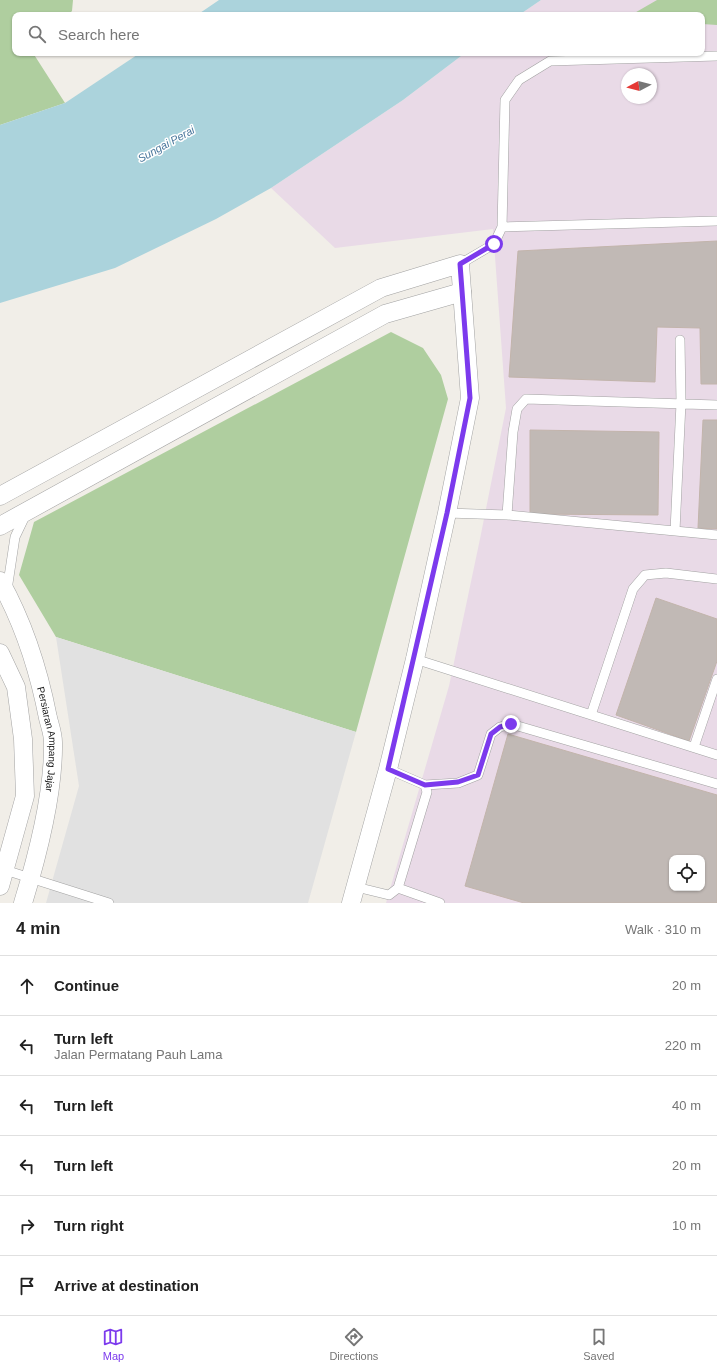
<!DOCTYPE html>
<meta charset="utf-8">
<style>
:root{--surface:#fff;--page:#f2f2f2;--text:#222;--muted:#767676;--line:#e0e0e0;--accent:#7c3aed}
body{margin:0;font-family:Arial,sans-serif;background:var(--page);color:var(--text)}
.controls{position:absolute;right:12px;bottom:12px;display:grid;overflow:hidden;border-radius:8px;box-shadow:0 1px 3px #0004}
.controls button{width:36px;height:36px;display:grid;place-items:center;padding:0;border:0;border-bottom:1px solid var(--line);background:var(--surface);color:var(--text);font:20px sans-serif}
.compass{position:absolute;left:621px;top:68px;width:36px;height:36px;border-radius:50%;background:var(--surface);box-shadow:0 1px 3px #0004;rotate:263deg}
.stop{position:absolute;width:12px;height:12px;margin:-9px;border:3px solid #7c3aed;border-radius:50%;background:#fff}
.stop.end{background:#7c3aed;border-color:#fff;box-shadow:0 1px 4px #0008}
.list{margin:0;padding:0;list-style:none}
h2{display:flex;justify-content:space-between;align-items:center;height:52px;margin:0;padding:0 16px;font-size:17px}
h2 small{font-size:13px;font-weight:400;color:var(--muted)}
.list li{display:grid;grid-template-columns:26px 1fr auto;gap:12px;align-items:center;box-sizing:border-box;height:60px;padding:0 16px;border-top:1px solid var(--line)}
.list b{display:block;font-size:15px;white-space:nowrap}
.list p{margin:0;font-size:13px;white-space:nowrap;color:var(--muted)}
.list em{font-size:13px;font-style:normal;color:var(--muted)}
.icon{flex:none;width:22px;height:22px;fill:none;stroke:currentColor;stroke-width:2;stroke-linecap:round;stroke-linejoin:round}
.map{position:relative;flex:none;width:717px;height:903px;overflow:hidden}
.search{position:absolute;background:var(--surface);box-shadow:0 1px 3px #0004;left:12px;right:12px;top:12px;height:44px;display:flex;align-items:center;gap:10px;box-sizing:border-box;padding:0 14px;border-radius:8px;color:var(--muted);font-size:15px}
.sheet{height:412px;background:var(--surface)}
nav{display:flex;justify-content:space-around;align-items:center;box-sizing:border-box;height:56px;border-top:1px solid var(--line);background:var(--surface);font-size:11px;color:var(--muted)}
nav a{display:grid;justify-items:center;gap:2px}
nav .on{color:var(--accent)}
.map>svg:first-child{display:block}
</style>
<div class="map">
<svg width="717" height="903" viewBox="0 0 717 903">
<rect width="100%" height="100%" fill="#f1eee8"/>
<!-- industrial -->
<path fill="#e9dae7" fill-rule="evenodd" d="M541,0H717V903H386L449,686L480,539L506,408L493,229L335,248L271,188L403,100L465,53H702V15H519ZM627,74H651V98H627ZM672,858H702V888H672Z"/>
<!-- forest -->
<path fill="#afce9f" d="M0,0H73L72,11L68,15H15V53H33L65,103L0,125Z
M657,0H717V25L702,24V15H631Z
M391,332L423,348L441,375L448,399L356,732L56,637L19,575L34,522Z"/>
<!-- parking -->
<path fill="#e1e1e1" d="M56,637L356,732L308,903H46L79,786Z"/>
<!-- water -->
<path fill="#abd3dc" d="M219,0H541L519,15H197Z
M140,53H465L403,100L271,188L216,219L115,268L0,303V125L65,103Z"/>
<!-- building -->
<path fill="#c1b9b5" stroke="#c2b4ab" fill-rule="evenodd" d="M717,241V384H701L700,328L657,327L655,382L509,377L518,251Z
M703,420H717V529L698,528Z
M530,430L659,432L658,515L530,514Z
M656,598L717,619V661L689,741L616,715Z
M508,734L717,795V903H524L465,886ZM672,858H702V888H672Z"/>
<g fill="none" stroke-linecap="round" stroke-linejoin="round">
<defs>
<path id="service" d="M502,227L717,221
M460,264L494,244L502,227L505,100L519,80L550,61L717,56
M447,513L507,515L717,535
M507,515L513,432L517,409L526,399L717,405
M675,531L681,403L680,340
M7,590L15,537L26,514
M415,659L717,755
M591,715L633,589L645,575L666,573L717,579
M694,747L717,679
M425,785L458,783L478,775L491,734L500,727L511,724L717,784
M5,870L109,903
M356,887L389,895L398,888L427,792L425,785L388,769
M398,888L440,903"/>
<g id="minor">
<path d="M0,496L381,288L460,264L470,398L447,513L415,659L388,769L351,903"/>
<path d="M0,526L385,314L462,292"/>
<path id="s1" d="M0,581C23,622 39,672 48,718C50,726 53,734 53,742C54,793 38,854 23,903"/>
<path d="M0,653L16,687L23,739L25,796L0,886"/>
</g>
</defs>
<!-- service casing -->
<use href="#service" stroke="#a2a2a2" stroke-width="10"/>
<!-- minor casing -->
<use href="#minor" stroke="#a2a2a2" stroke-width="19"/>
<!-- service -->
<use href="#service" stroke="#fff" stroke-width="9"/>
<!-- minor -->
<use href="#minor" stroke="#fff" stroke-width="18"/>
</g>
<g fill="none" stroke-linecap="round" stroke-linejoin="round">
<!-- route -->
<path stroke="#7c3aed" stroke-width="5" d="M494,244L460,264L470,398L447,513L388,769L425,785L458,782L478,775L491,734L500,727L511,724"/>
</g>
<g text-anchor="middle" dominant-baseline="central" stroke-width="3" stroke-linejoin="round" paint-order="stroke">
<!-- street labels -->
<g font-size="10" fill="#212121" stroke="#fff">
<text stroke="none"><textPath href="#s1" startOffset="167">Persiaran Ampang Jajar</textPath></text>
</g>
<!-- water labels -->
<g font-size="11" font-style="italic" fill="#4b789d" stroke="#fff">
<text transform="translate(166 144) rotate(-29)">Sungai Perai</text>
</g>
</g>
</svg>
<div class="controls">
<button><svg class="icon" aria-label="locate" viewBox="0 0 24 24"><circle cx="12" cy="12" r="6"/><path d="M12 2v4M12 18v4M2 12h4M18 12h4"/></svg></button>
</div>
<svg class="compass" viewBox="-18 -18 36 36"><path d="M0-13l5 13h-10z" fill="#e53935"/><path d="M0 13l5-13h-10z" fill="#767676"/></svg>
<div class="stop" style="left:494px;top:244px"></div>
<div class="stop end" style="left:511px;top:724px"></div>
<div class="search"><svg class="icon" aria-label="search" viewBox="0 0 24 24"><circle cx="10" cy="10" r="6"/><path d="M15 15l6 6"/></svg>Search here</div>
</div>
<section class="sheet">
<h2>4 min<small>Walk · 310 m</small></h2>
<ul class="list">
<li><svg class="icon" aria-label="ahead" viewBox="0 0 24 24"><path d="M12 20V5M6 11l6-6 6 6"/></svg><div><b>Continue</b></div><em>20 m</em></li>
<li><svg class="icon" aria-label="left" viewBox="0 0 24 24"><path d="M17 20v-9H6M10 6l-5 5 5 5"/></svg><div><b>Turn left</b><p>Jalan Permatang Pauh Lama</p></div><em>220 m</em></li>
<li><svg class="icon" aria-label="left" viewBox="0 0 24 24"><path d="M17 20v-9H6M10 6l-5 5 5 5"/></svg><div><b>Turn left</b></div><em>40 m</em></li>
<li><svg class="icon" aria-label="left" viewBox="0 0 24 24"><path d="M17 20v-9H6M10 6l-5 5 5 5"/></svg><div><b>Turn left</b></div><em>20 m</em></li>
<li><svg class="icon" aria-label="right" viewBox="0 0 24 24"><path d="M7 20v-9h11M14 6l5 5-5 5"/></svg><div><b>Turn right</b></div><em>10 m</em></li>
<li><svg class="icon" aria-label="arrive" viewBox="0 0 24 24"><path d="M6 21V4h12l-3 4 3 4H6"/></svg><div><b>Arrive at destination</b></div></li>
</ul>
</section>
<nav>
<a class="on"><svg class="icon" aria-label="map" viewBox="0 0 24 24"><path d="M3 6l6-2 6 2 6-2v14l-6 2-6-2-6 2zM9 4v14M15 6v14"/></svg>Map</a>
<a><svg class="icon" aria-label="directions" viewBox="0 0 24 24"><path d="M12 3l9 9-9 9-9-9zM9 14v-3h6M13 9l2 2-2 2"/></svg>Directions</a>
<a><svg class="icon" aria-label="saved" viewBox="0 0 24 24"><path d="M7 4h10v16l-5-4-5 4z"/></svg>Saved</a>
</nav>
